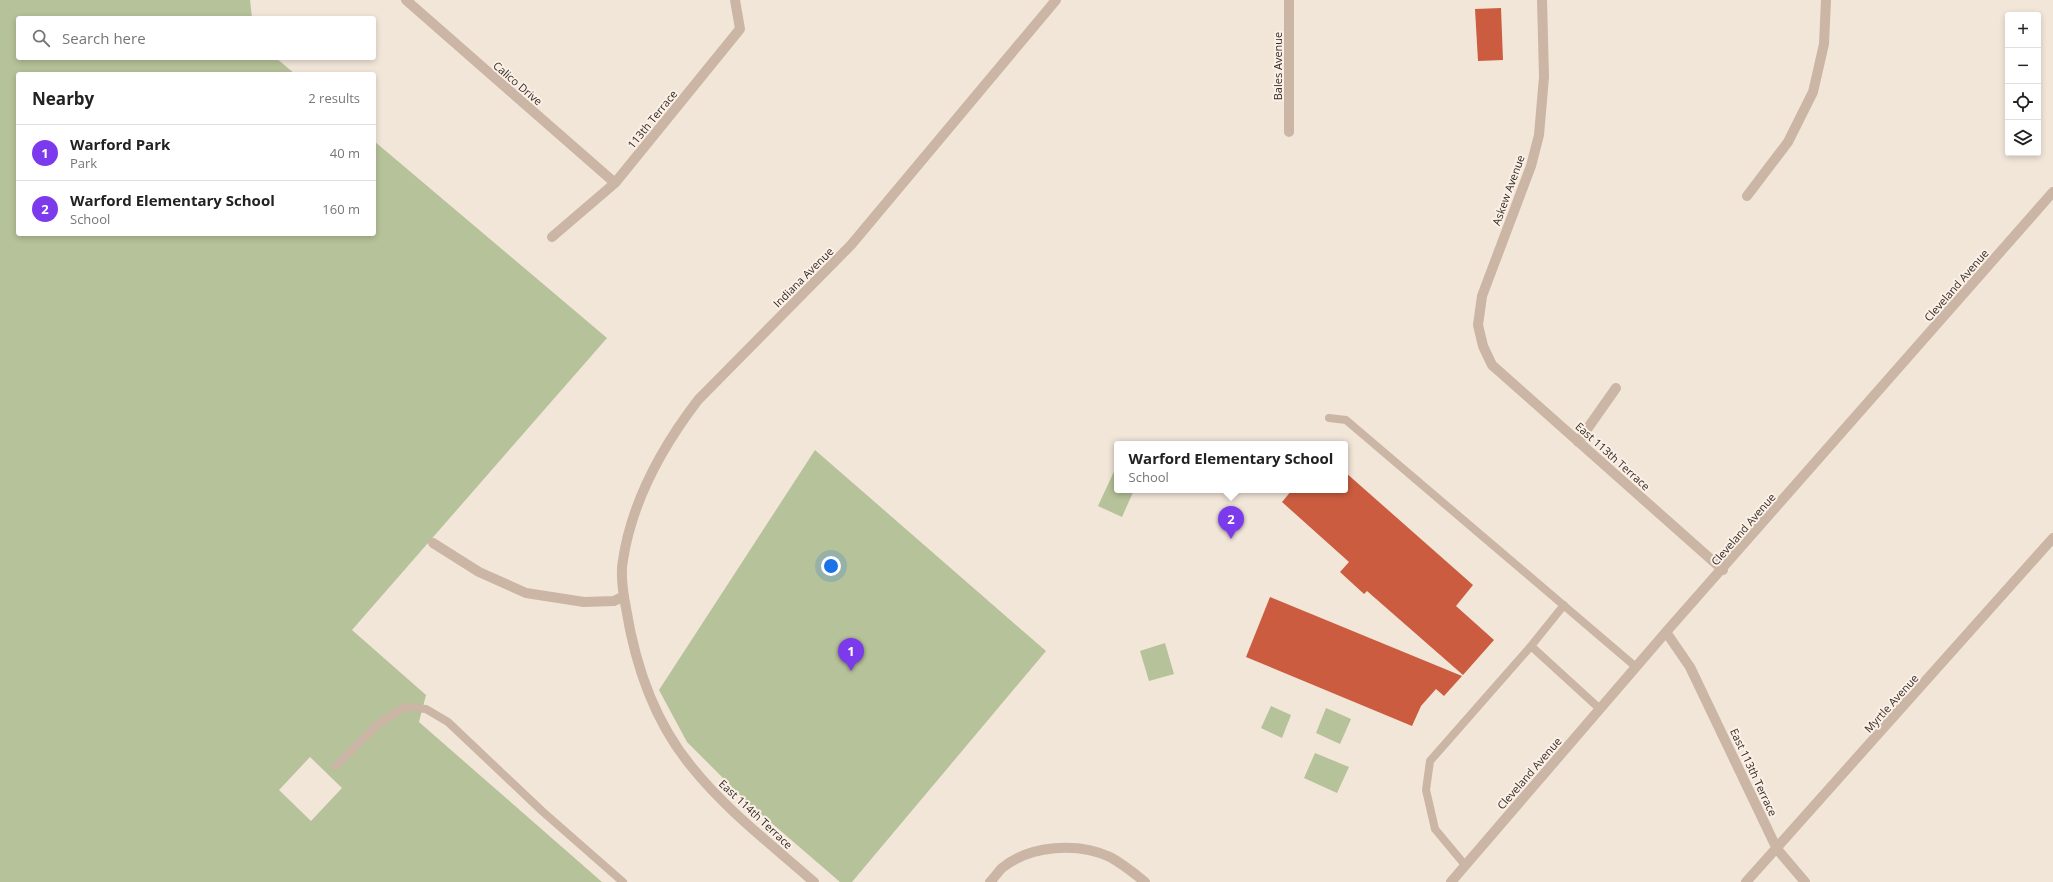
<!DOCTYPE html>
<meta charset="utf-8">
<style>
:root{--surface:#fff;--page:#f2f2f2;--text:#222;--muted:#767676;--line:#e0e0e0;--accent:#7c3aed}
body{margin:0;font-family:"Open Sans",sans-serif;background:var(--page);color:var(--text)}
.controls{position:absolute;right:12px;top:12px;display:grid;overflow:hidden;border-radius:4px;box-shadow:0 2px 6px #0003}
.controls button{width:36px;height:36px;display:grid;place-items:center;padding:0;border:0;border-bottom:1px solid var(--line);background:var(--surface);color:var(--text);font:20px sans-serif}
.you{position:absolute;left:831px;top:566px;width:14px;height:14px;margin:-10px;border:3px solid #fff;border-radius:50%;background:#1a73e8;box-shadow:0 0 0 6px #1a73e833}
.badge{display:grid;place-items:center;width:26px;height:26px;border-radius:50%;background:var(--accent);color:#fff;font-size:13px;font-weight:700}
.pin{position:absolute;translate:-50% -33px;filter:drop-shadow(0 1px 2px #0008)}
.pin::after{content:'';position:absolute;top:21px;width:14px;height:12px;background:inherit;clip-path:polygon(0 0,100% 0,50% 100%)}
.popup{position:absolute;left:1114px;top:441px;width:234px;height:52px;box-sizing:border-box;display:grid;place-content:center;border-radius:4px;background:var(--surface);filter:drop-shadow(0 1px 3px #0005);font-size:13px;white-space:nowrap;color:var(--muted)}
.popup b{font-size:15px;color:var(--text)}
.popup::after{content:'';position:absolute;left:50%;top:100%;margin-left:-8px;border:8px solid transparent;border-top-color:var(--surface)}
.list{margin:0;padding:0;list-style:none}
h2{display:flex;justify-content:space-between;align-items:center;height:52px;margin:0;padding:0 16px;font-size:17px}
h2 small{font-size:13px;font-weight:400;color:var(--muted)}
.list li{display:grid;grid-template-columns:26px 1fr auto;gap:12px;align-items:center;box-sizing:border-box;height:56px;padding:0 16px;border-top:1px solid var(--line)}
.list b{display:block;font-size:15px;white-space:nowrap}
.list p{margin:0;font-size:13px;white-space:nowrap;color:var(--muted)}
.list em{font-size:13px;font-style:normal;color:var(--muted)}
.icon{flex:none;width:22px;height:22px;fill:none;stroke:currentColor;stroke-width:2;stroke-linecap:round;stroke-linejoin:round}
.map{position:relative;flex:none;width:2053px;height:882px;overflow:hidden}
.search{position:absolute;background:var(--surface);box-shadow:0 2px 6px #0003;left:16px;top:16px;width:360px;height:44px;display:flex;align-items:center;gap:10px;box-sizing:border-box;padding:0 14px;border-radius:4px;color:var(--muted);font-size:15px}
.panel{position:absolute;background:var(--surface);box-shadow:0 2px 6px #0003;left:16px;top:72px;width:360px;height:164px;border-radius:4px}
.map>svg:first-child{display:block}
</style>
<div class="map">
<svg width="2053" height="882" viewBox="0 0 2053 882">
<rect width="100%" height="100%" fill="#f2e6d9"/>
<!-- green -->
<path fill="#b6c299" fill-rule="evenodd" d="M0,0H250L252,18H18V58H276L295,74H18V234H374V141L607,338L352,630L426,695L419,722L602,882H0ZM310,757L342,788L311,821L279,790Z
M815,450L1046,651L852,882H840L745,800L687,742L659,690Z
M1117,465V490H1134L1122,517L1098,506Z
M1165,643L1174,674L1149,681L1140,651Z
M1271,706L1291,715L1282,738L1261,728Z
M1326,708L1351,719L1340,744L1316,733Z
M1315,753L1349,767L1337,793L1304,778Z"/>
<!-- building -->
<path fill="#cb5c3f" d="M1501,8L1503,60L1478,61L1475,9Z
M1345,472L1473,585L1456,606L1494,640L1463,675L1367,591L1364,594L1340,572L1349,562L1282,502L1292,490H1345Z
M1270,597L1462,676L1444,696L1436,689L1421,706L1412,726L1246,657Z"/>
<g fill="none" stroke-linecap="round" stroke-linejoin="round">
<!-- service -->
<path stroke="#cbb5a5" stroke-width="8" d="M1329,418L1346,420L1636,667
M1531,646L1564,605
M336,766L378,724L405,707L426,709L448,722L542,811L623,882
M1465,865L1435,829L1426,790L1430,761L1531,646L1600,709"/>
<!-- minor -->
<path stroke="#cbb5a5" stroke-width="10" d="M406,0L615,183
M1289,0V132
M1542,0L1544,77L1539,135L1531,166L1482,296L1478,325L1483,346L1492,365L1723,570
M1747,196L1788,142L1813,92L1824,44L1826,0
M552,237L615,183L740,29L735,0
M1578,442L1616,388
M433,543L479,572L526,593L584,602L614,601L624,596
M1666,632L1690,667L1777,849L1805,882
M814,882C772,845 726,810 691,766C654,721 635,664 626,608C623,593 620,575 623,560C632,501 662,447 698,400L851,245L1056,0
M990,882C994,878 998,872 1002,868C1030,845 1078,842 1110,857C1123,864 1134,873 1145,882
M1451,882L1666,632L2053,192
M1746,882L2053,538"/>
</g>
<g text-anchor="middle" dominant-baseline="central" stroke-width="4" stroke-linejoin="round" paint-order="stroke">
<!-- street labels -->
<g font-size="11" fill="#362b27" stroke="#faf0e6">
<text transform="translate(1277 66) rotate(-90)">Bales Avenue</text>
<text transform="translate(518 83) rotate(41)">Calico Drive</text>
<text transform="translate(652 119) rotate(-51)">113th Terrace</text>
<text transform="translate(1508 190) rotate(-70)">Askew Avenue</text>
<text transform="translate(803 277) rotate(-45)">Indiana Avenue</text>
<text transform="translate(1956 285) rotate(-49)">Cleveland Avenue</text>
<text transform="translate(1613 456) rotate(42)">East 113th Terrace</text>
<text transform="translate(1743 529) rotate(-49)">Cleveland Avenue</text>
<text transform="translate(1891 703) rotate(-48)">Myrtle Avenue</text>
<text transform="translate(1754 772) rotate(65)">East 113th Terrace</text>
<text transform="translate(1529 773) rotate(-49)">Cleveland Avenue</text>
<text transform="translate(756 814) rotate(43)">East 114th Terrace</text>
</g>
</g>
</svg>
<div class="controls">
<button>+</button>
<button>−</button>
<button><svg class="icon" aria-label="locate" viewBox="0 0 24 24"><circle cx="12" cy="12" r="6"/><path d="M12 2v4M12 18v4M2 12h4M18 12h4"/></svg></button>
<button><svg class="icon" aria-label="layers" viewBox="0 0 24 24"><path d="M12 4l9 5-9 5-9-5zM3 14l9 5 9-5"/></svg></button>
</div>
<div class="you"></div>
<div class="pin badge" style="left:851px;top:671px">1</div>
<div class="pin badge" style="left:1231px;top:539px">2</div>
<div class="popup"><b>Warford Elementary School</b>School</div>
<div class="search"><svg class="icon" aria-label="search" viewBox="0 0 24 24"><circle cx="10" cy="10" r="6"/><path d="M15 15l6 6"/></svg>Search here</div>
<section class="panel">
<h2>Nearby<small>2 results</small></h2>
<ul class="list">
<li><span class="badge">1</span><div><b>Warford Park</b><p>Park</p></div><em>40 m</em></li>
<li><span class="badge">2</span><div><b>Warford Elementary School</b><p>School</p></div><em>160 m</em></li>
</ul>
</section>
</div>
